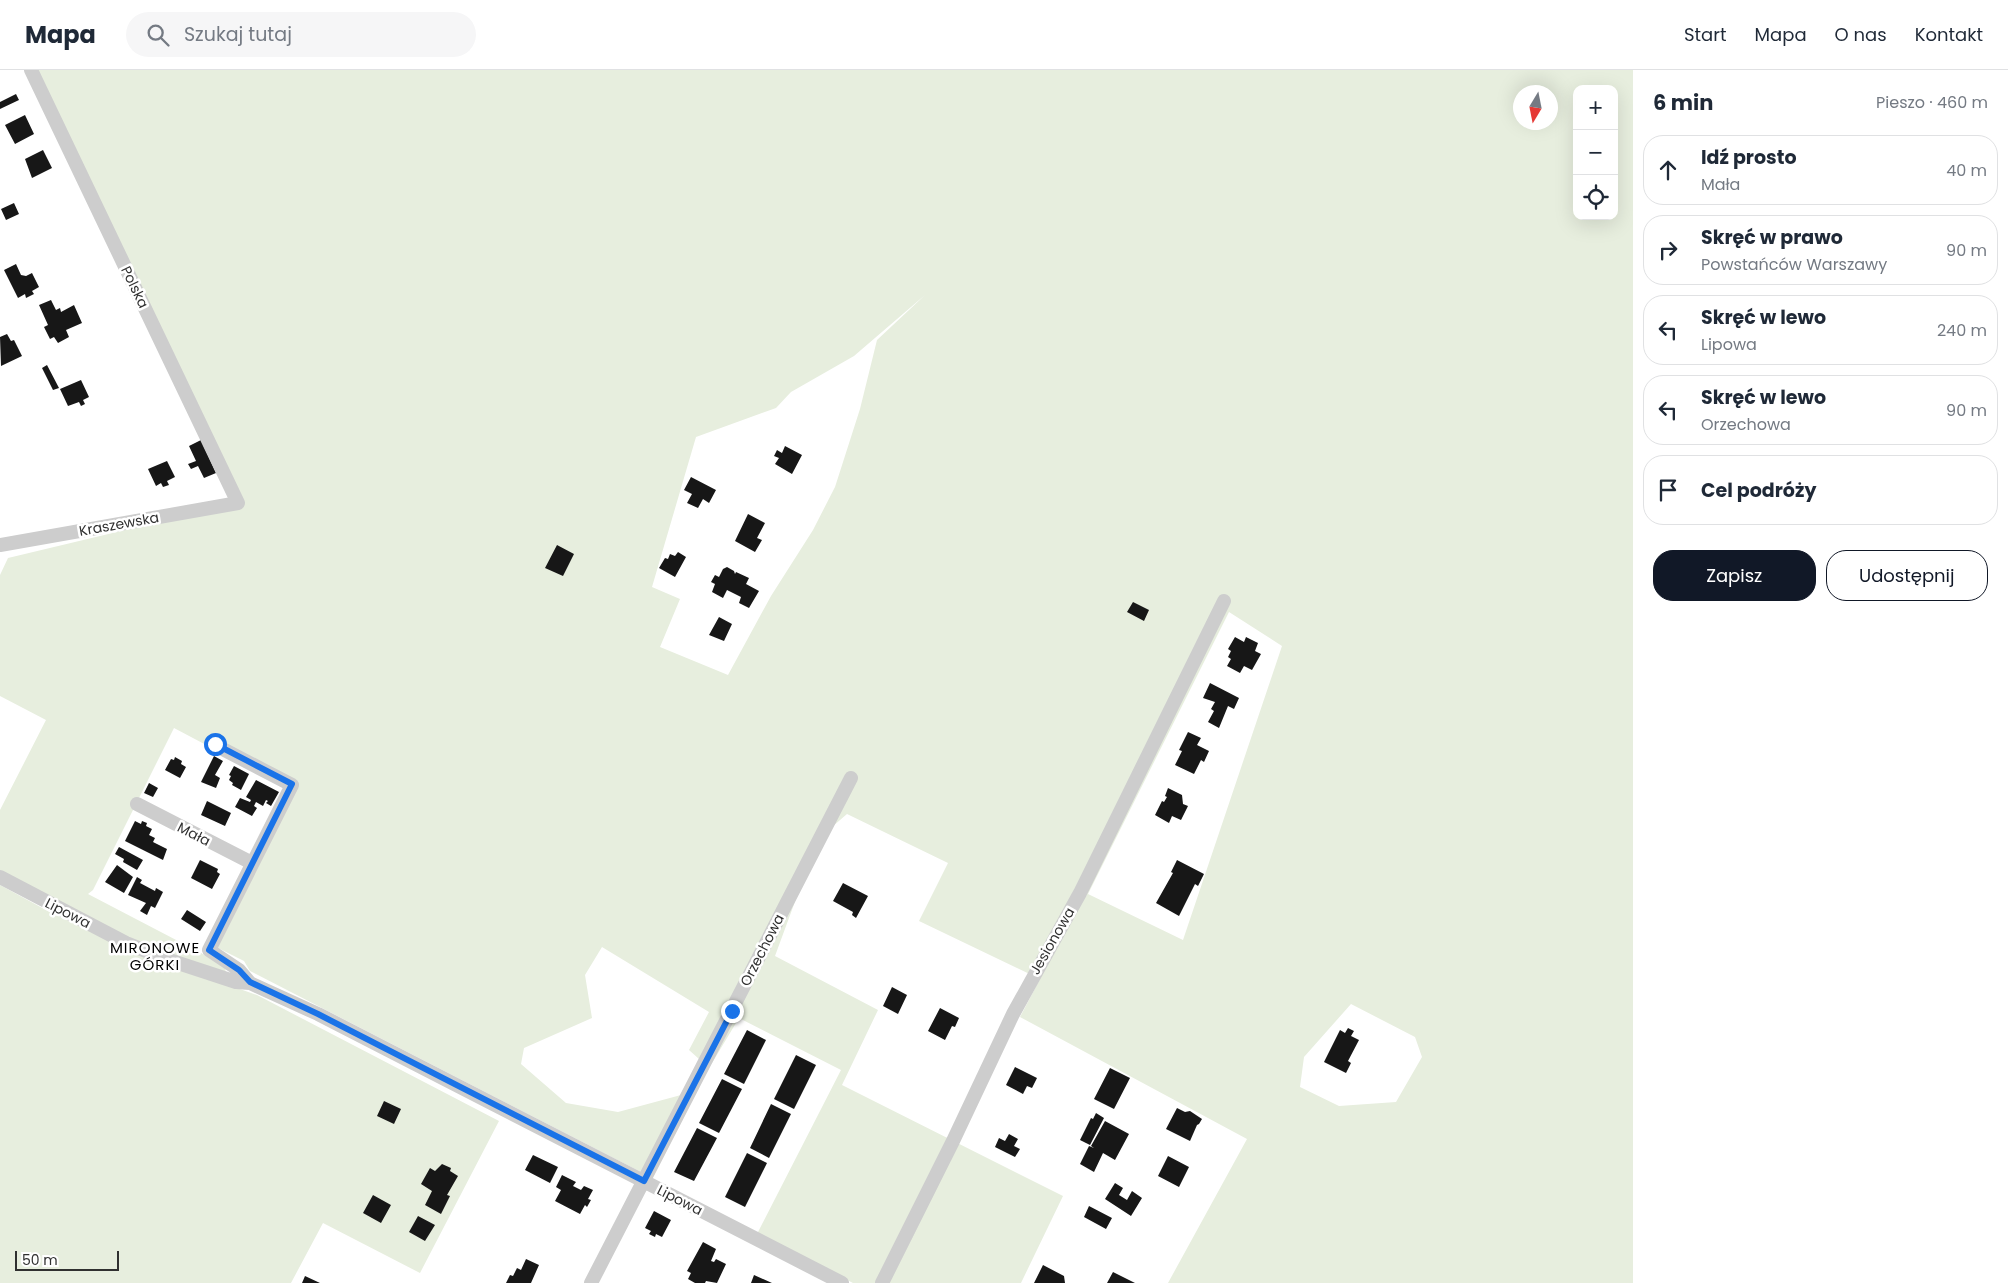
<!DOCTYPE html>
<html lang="pl">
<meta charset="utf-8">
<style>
:root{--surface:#fff;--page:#f6f6f7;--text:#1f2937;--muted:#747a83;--line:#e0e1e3;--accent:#111827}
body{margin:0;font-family:Poppins,sans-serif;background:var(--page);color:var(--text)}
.controls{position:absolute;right:15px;top:15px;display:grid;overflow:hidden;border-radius:10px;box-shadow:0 5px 20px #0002}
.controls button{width:45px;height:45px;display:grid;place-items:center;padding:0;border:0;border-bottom:1px solid var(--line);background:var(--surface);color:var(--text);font:25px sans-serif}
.compass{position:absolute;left:1513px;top:15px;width:45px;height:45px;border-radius:50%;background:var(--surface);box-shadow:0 5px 20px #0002;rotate:190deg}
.scale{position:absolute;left:15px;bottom:12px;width:104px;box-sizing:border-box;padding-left:5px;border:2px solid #303030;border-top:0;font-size:14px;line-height:18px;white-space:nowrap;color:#303030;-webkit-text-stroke:4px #fff;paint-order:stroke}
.stop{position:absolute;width:15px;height:15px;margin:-11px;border:4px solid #1a73e8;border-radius:50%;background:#fff}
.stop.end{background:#1a73e8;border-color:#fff;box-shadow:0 1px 5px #0008}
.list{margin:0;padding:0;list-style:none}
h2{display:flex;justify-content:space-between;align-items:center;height:65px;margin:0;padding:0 20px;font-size:21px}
h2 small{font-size:16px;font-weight:400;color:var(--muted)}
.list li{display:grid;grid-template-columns:32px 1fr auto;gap:15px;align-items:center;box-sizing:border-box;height:70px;margin:0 10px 10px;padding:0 10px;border:1px solid var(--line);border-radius:20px}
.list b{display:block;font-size:19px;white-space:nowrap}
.list p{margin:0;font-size:16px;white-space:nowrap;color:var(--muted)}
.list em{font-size:16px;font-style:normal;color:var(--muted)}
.actions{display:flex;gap:10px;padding:15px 20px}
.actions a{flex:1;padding:11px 0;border:1px solid var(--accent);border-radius:20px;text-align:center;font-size:18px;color:var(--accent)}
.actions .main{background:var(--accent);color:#fff}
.icon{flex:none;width:28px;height:28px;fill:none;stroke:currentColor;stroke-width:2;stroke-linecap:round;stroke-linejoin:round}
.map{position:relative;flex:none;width:1633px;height:1213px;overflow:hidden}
header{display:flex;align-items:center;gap:30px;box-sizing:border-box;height:70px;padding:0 25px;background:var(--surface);border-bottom:1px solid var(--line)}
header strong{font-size:24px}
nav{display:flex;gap:28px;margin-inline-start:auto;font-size:18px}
.search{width:350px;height:45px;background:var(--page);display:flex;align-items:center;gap:12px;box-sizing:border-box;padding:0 18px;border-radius:28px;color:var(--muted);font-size:19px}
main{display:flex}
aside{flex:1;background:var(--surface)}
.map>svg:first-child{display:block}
</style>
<header>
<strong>Mapa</strong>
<div class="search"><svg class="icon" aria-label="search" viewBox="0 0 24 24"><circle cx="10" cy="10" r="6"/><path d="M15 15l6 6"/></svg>Szukaj tutaj</div>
<nav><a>Start</a><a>Mapa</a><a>O nas</a><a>Kontakt</a></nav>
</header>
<main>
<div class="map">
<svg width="1633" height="1213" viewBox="0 0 1633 1213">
<rect width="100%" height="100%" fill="#fff"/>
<!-- green -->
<path fill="#e7eede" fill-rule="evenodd" d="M29,0H1633V1213H1168L1247,1069L1020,947L1040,909L919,851L948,793L847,744L818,769L775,886L878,940L842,1015L1063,1126L1021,1213H853L757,1164L841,1000L739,948L709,998L689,980L709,942L602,877L585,905L592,948L524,978L521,994L566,1033L618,1042L681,1025L641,1102L250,901L244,891L216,877L295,722L174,658L93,820L88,824L226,896L225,904C176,888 126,869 80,844C53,830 27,815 0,800V740L46,650L0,626V505L8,488L238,433ZM1577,19H1614V146H1577ZM1520,22H1550V52H1520ZM925,225L877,270L860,339L835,417L813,460L771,526L728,605L660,577L680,529L652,517L696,367L776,338L791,322L854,286ZM1229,542L1282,576L1183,870L1088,824ZM1351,934L1415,967L1422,987L1396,1032L1339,1036L1300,1017L1304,987Z
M0,815L46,840L127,879L257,925L499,1051L420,1203L323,1153L291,1213H0Z"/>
<!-- building -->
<path fill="#171717" d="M16,24L19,30L0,39V32Z
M25,45L34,64L15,74L5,55Z
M43,80L52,98L32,108L25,89Z
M14,133L19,144L6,150L1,139Z
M16,194L21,205L26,206L32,203L39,217L32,221L34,224L26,228L25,224L18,228L4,200Z
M51,230L56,240L60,238L61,242L74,235L82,253L66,260L69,267L58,273L54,267L50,269L44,257L48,255L39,235Z
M7,264L11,271L14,270L22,286L1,296L0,267Z
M47,295L59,318L53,320L42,298Z
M81,310L89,327L83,330L85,334L81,336L79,332L68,336L60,319Z
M201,370L216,403L204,408L198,396L191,399L188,394L196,391L189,376Z
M785,376L802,385L792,404L775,394L779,388L774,386L777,380L782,383Z
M167,391L175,407L167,411L169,415L163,417L161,413L156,416L148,399Z
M691,407L716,420L709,433L703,429L698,438L687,433L692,424L684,420Z
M748,444L765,453L757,468L762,470L755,482L735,471Z
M557,475L574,484L563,506L545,498Z
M678,482L686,487L675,507L659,498L665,488L668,489L670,484L675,486Z
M727,497L734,501L735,504L736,502L749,508L746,514L759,521L749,538L739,533L741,527L727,520L723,528L712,522L715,514L711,512L715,505L719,507L723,499Z
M1133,532L1149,540L1144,551L1127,542Z
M719,547L732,554L724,571L709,565Z
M1235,567L1244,572L1246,567L1258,573L1255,581L1261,584L1252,600L1244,596L1240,603L1227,596L1231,589L1228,587L1231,581L1228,579Z
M1210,613L1239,628L1234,639L1228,636L1219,658L1208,652L1214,641L1211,639L1215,632L1203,628Z
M1188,662L1201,668L1197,675L1209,681L1204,692L1201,690L1194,704L1175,695L1182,681L1179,680Z
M214,686L223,691L215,705L220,708L216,718L201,712Z
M175,687L182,691L181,694L186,697L180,708L165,700L171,689L174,690Z
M234,696L249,704L241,720L232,715L233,713L229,710L231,706L229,705Z
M256,710L279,722L271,736L266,733L268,731L266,730L263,736L256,732L254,736L257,738L252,746L235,737L240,728L250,732L251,730L246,727Z
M149,713L158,718L153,727L144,723Z
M1168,718L1182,725L1183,734L1188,736L1181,750L1172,746L1169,753L1155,745L1162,731L1164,732L1167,727L1165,726Z
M207,731L231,743L225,756L201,745Z
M135,751L141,754L142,751L147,753L146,756L152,759L149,765L155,768L153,772L167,779L163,790L125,771Z
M119,777L143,790L137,800L123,792L124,789L115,784Z
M200,790L218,799L217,802L220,804L212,819L191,808Z
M1177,790L1204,804L1198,816L1195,814L1179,846L1156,833L1173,803L1171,802Z
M117,795L133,807L124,823L105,812Z
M137,807L142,810L140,813L155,821L156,818L163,822L155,838L151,836L147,845L140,841L146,833L128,825Z
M843,813L868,826L856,848L852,845L853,842L833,831Z
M187,840L206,852L200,861L181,849Z
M892,917L907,925L898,944L883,936Z
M940,938L959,948L955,957L952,956L945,970L928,961Z
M1348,958L1354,961L1351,966L1359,970L1348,991L1351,993L1346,1003L1324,992L1340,960L1345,963Z
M747,960L766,970L744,1014L724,1004Z
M796,985L816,995L794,1039L774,1029Z
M1015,997L1037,1008L1032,1018L1027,1016L1023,1024L1006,1015Z
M1110,998L1130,1008L1114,1039L1094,1029Z
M722,1009L742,1019L719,1063L699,1053Z
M384,1031L401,1039L394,1054L377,1046Z
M771,1034L791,1044L769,1088L750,1078Z
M1177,1038L1185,1042L1190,1041L1202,1049L1199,1054L1197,1055L1190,1071L1166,1059Z
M1096,1043L1104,1048L1090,1075L1080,1070L1091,1048L1093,1049Z
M1105,1051L1129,1064L1115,1090L1103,1083L1094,1102L1080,1094L1089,1076L1094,1078L1091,1076Z
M697,1058L717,1068L694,1111L674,1102Z
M1009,1064L1018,1069L1014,1076L1020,1079L1015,1087L995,1077L999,1068L1005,1071Z
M747,1083L767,1093L745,1137L725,1127Z
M533,1085L558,1097L550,1113L525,1100Z
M1168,1086L1189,1097L1179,1117L1158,1106Z
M442,1094L451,1098L450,1101L458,1106L447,1125L450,1126L441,1144L425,1135L432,1121L421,1114L430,1098L435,1101Z
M562,1105L576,1112L573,1116L581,1120L584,1116L593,1120L588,1129L591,1130L587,1137L585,1135L580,1144L555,1131L561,1120L556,1117Z
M1115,1113L1123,1118L1119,1125L1127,1130L1132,1121L1142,1128L1131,1146L1105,1129Z
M373,1125L391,1135L381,1153L363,1143Z
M1089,1136L1112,1148L1106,1159L1084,1147Z
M654,1141L671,1150L662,1167L656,1164L655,1167L649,1164L651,1161L645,1158Z
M418,1146L435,1155L425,1171L409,1162Z
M703,1172L716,1179L711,1191L714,1192L716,1189L726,1194L717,1213L706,1211L705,1213H695L688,1209L691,1203L687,1201Z
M526,1189L539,1195L531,1213H506L510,1205L513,1206L517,1198L521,1200Z
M1043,1195L1064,1206L1065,1213H1034Z
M1113,1202L1135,1213H1107Z
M754,1205L772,1213H751Z
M305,1206L320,1213H302Z"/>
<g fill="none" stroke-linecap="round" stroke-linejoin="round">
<!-- minor -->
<path stroke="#cdcdcd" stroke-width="14" d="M0,475L238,433L31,0
M215,675L292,715L209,880L239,900L250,913
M137,734L252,793
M0,807L126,873L166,889L236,912L250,913L318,944L842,1213
M591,1213L851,708
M882,1213L953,1071L1013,944L1080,823L1224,531"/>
</g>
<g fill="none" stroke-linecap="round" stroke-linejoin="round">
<!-- route -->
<path stroke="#1a73e8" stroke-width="6" d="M215,674L292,714L209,880L239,900L250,912L318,944L644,1111L732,941"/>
</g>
<g text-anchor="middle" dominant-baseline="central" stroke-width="5" stroke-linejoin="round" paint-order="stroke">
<!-- street labels -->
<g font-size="14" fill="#303030" stroke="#fff">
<text transform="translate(135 217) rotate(64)">Polska</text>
<text transform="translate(119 454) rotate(-10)">Kraszewska</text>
<text transform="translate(194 764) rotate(27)">Mała</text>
<text transform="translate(68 843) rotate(27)">Lipowa</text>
<text transform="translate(1052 871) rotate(-60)">Jesionowa</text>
<text transform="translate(762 880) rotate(-63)">Orzechowa</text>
<text transform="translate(680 1130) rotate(27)">Lipowa</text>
</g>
<!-- neighbourhood labels -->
<g font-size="15" letter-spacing="1" fill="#000" stroke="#fff">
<text x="155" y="877">MIRONOWE<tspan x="155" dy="17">GÓRKI</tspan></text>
</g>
</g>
</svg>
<div class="controls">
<button>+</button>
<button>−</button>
<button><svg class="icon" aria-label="locate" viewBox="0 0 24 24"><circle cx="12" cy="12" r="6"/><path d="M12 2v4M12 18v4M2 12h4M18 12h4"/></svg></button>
</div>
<svg class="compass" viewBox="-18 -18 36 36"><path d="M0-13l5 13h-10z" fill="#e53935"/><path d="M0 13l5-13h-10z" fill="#747a83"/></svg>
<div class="scale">50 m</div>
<div class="stop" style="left:215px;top:674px"></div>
<div class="stop end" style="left:732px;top:941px"></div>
</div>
<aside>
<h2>6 min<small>Pieszo · 460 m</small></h2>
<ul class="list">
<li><svg class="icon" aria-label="ahead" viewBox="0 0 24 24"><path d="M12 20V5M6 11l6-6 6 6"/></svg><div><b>Idź prosto</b><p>Mała</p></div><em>40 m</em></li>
<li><svg class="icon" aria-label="right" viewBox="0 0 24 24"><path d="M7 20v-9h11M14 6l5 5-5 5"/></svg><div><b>Skręć w prawo</b><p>Powstańców Warszawy</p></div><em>90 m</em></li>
<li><svg class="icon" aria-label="left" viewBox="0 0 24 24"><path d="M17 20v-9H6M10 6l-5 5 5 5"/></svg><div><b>Skręć w lewo</b><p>Lipowa</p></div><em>240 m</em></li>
<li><svg class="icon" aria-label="left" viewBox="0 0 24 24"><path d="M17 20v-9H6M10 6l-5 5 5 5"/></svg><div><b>Skręć w lewo</b><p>Orzechowa</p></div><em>90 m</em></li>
<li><svg class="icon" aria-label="arrive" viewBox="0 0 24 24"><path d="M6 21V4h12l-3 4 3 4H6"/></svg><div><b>Cel podróży</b></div></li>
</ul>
<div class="actions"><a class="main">Zapisz</a><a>Udostępnij</a></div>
</aside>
</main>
